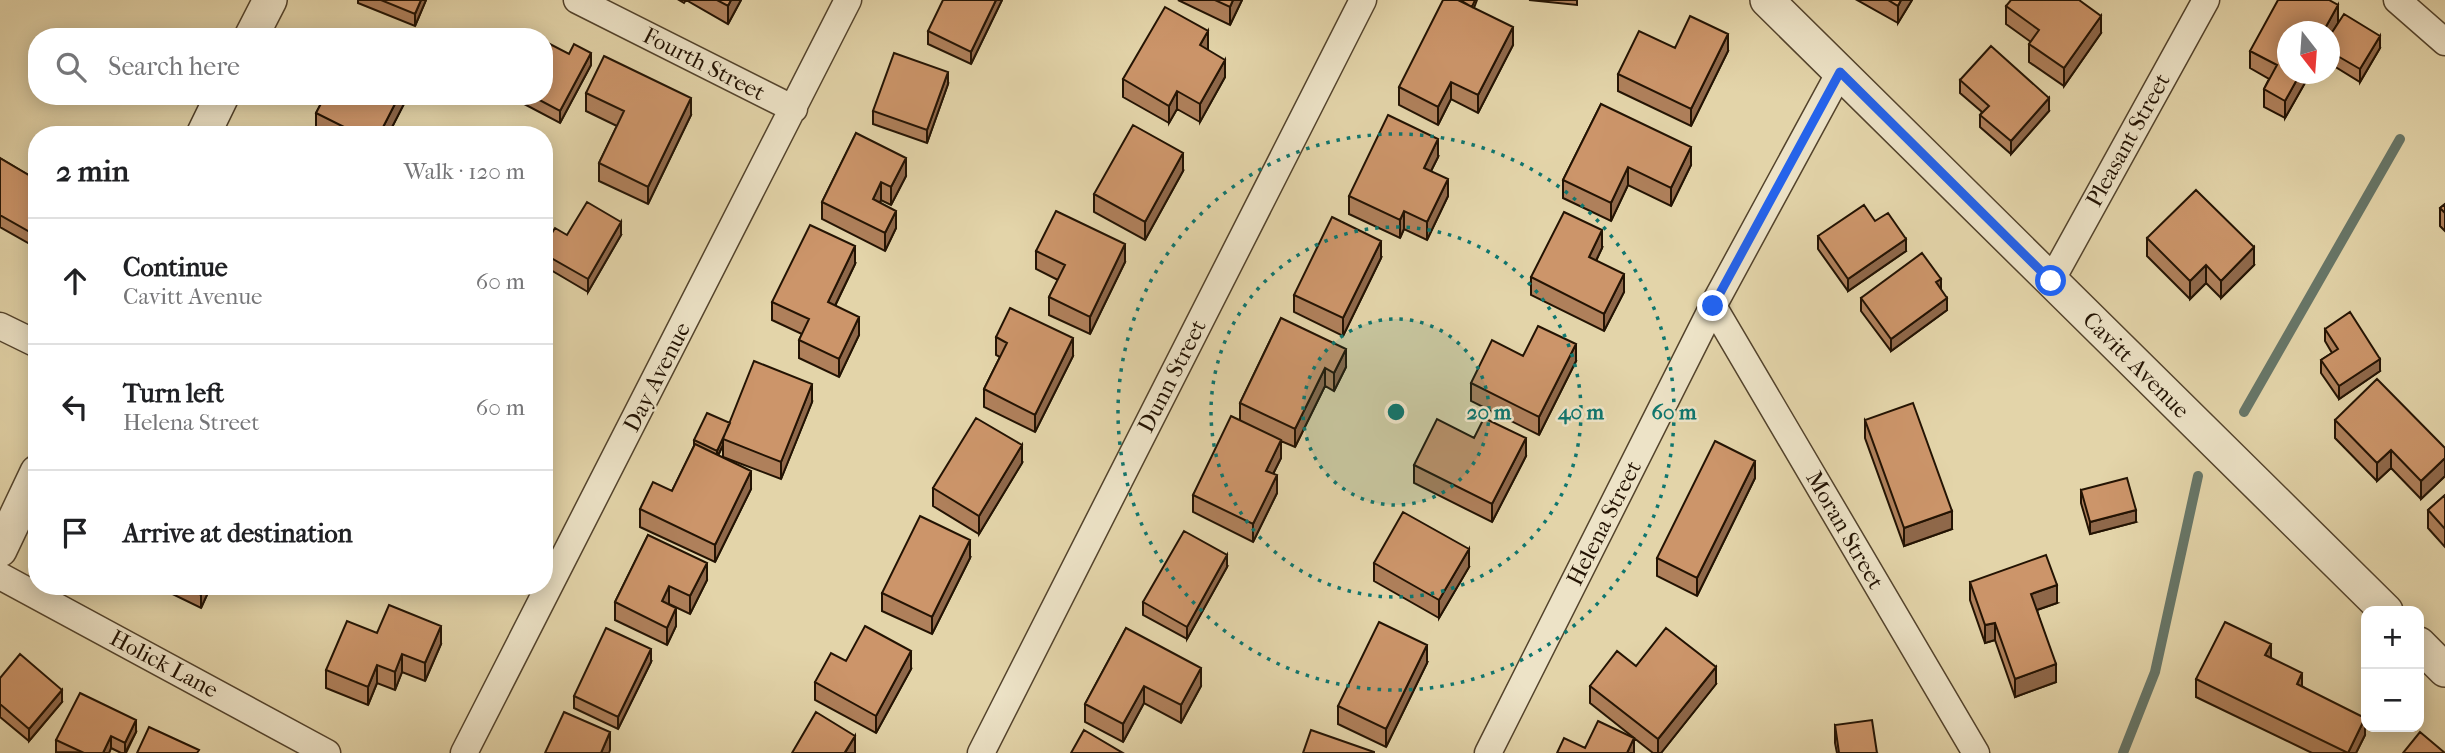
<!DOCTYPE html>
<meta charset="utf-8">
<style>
:root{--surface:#fff;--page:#f2f2f2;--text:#202124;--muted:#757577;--line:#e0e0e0}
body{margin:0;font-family:"IM FELL French Canon",serif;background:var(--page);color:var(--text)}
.controls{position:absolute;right:21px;bottom:21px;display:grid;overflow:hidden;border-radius:14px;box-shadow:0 4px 18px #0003}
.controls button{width:63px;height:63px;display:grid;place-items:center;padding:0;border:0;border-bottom:2px solid var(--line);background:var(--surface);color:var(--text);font:35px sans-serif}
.compass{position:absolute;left:2277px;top:21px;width:63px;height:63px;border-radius:50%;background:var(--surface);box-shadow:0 4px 18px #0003;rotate:163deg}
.stop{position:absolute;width:21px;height:21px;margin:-16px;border:5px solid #2563eb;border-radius:50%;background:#fff}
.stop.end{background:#2563eb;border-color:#fff;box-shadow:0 2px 7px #0008}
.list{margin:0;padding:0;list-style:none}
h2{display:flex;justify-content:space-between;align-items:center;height:91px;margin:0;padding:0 28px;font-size:30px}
h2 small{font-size:23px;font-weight:400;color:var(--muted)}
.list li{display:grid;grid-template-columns:46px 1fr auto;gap:21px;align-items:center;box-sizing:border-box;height:126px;padding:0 28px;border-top:2px solid var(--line)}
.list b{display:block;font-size:26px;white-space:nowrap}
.list p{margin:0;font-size:23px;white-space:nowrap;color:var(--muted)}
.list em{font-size:23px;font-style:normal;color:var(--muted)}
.icon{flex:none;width:38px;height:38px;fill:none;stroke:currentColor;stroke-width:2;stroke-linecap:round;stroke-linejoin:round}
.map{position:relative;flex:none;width:2445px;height:753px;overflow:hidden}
.search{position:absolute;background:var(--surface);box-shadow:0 4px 18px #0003;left:28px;top:28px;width:525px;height:77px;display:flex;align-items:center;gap:18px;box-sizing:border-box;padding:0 24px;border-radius:28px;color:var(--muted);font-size:26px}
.panel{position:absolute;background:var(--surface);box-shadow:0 4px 18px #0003;left:28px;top:126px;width:525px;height:469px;border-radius:28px}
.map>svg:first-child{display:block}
</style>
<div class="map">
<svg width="2445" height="753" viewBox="0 0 2445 753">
<rect width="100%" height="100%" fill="#e3d4a9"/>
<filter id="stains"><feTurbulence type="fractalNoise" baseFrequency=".00286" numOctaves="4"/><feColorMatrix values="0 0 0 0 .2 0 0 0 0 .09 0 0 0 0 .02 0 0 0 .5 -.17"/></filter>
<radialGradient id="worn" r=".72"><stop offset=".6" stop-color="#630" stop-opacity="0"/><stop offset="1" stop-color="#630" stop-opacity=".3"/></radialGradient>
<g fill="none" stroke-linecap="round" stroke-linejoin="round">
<!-- stream -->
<path stroke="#677668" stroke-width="10" d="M2244,412L2400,139
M2123,753L2155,672L2198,476"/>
<defs>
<path id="minor" d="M577,0L794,109
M2397,0L2445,42
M2051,281L2206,0
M1713,306L1976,753
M0,326L37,344
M0,576L327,753
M464,753L848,0
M981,753L1363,0
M1488,753L1713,306L1840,72"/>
<path id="tertiary" d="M1767,0L2386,611
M251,37L270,0
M203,135L222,96
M0,550L37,472
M2419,644L2445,670"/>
</defs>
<!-- minor casing -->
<use href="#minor" stroke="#53432c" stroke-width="29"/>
<!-- tertiary casing -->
<use href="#tertiary" stroke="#53432c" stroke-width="36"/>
<!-- minor -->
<use href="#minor" stroke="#ede3c7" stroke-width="26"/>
<!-- tertiary -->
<use href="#tertiary" stroke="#ede3c7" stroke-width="33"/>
</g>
<!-- wall -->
<path fill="#af805b" stroke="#231303" stroke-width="2" d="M358,0H426L415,26L358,3Z
M679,0H741L728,24L686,0L684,3Z
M1002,0L971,64L928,44V31Z
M1178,0H1242L1230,25Z
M1477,0L1474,8L1513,45L1478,113L1451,99L1438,125L1399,105V87L1460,1Z
M1529,0H1577V5Z
M1857,0H1912L1898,23Z
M2006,6L2101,33L2064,86L2029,62V44L2031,42L2006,24Z
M2338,23L2330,36L2380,48L2360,82L2329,63V32L2287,74H2310L2285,118L2264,107V89L2269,79L2250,68V51Z
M1675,48L1728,51L1691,126L1618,91V74Z
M1208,49L1207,50L1225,77L1200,122L1177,109L1169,123L1123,97V79Z
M591,65L560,123L509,96H544Z
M1960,80L2049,111L2011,154L1980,127V115L1982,112L1960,93Z
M948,84L927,143L873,124V111Z
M586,93L691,115L648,204L599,181V163L617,126L586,111Z
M325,96H408L388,135H324L316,131V113Z
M1601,104L1691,165L1671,206L1628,185L1611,221L1563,198V180Z
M856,133L906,176L891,205L881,200L880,202L896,228L885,251L822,219V202Z
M1438,157L1431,171L1448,196L1427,240L1404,229L1400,238L1349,214V196Z
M0,158L37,180V248L0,227Z
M1183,171L1145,240L1094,212V194Z
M2445,204V231L2440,226V208Z
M1875,221L1906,251L1848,291L1818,249V236Z
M567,235H621L588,292L544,266V246Z
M2147,238L2254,265L2221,298L2206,283L2190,299L2147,256Z
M1602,248L1596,261L1624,292L1604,331L1531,295V277Z
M1036,251L1125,262L1090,334L1049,315V297L1058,280L1036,269Z
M1381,258L1343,336L1294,312V295Z
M855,264L835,306L859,335L839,377L799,358V340L802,334L772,320V302Z
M1941,290L1947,310L1891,351L1861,311V298Z
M1281,318L1346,367L1334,391L1325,386L1295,447L1281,441V458L1273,474L1277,493L1253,542L1193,512V495L1240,420V403Z
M2325,329L2380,371L2339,399L2321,373V360L2332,353L2325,341Z
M996,337L1073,356L1035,432L984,407V389L1000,357L996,355Z
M1523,356L1576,361L1539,435L1471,401V383Z
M812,402L781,479L723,457V445L718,456L751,489L715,562L640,527V509L672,491L694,446V440L730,423Z
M1865,420L1952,529L1904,546L1865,438Z
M2335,420L2445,448V476L2421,499L2391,468L2377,481L2335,438Z
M1474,438L1526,456L1492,522L1414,483V465Z
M1022,463L979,534L933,506V488Z
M1755,478L1697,596L1657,576V558Z
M2081,490L2136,522L2090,534L2081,503Z
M2445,495V547L2428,528V510Z
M648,535L707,580L690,614L669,604L676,626L667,645L615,620V602Z
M970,558L932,634L882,611V593Z
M1374,563L1469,567L1439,618L1374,581Z
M1227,567L1187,639L1143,615V602Z
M1970,582L2057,603L2037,610L2056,682L2015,697L1995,640L1985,643L1970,600Z
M156,586H211L201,608Z
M1126,628L1201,686L1181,723L1144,703L1123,742L1085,722V704Z
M377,633L441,644L425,681L402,672L395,690L377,683L368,705L326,688V670Z
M2271,658L2302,686L2365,735L2356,753H2312L2196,697V679Z
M651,662L618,729L574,708V696Z
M1427,663L1386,747L1338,724V706Z
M1636,666L1716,684L1661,753H1653L1634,738V753L1585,748L1634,738L1590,703V686Z
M911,669L876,733L815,700V682Z
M0,678L62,702L29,741L0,717Z
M1835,725L1877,753H1837L1835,743Z
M136,732L126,753H121L111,748L109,753L56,752V740Z"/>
<!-- shaded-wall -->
<path fill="#8f684a" stroke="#231303" stroke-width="2" d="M421,0H426L415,26V14Z
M731,0H741L728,24V6Z
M996,0H1002L971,64V52Z
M1233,0H1242L1230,25V7Z
M1901,0H1912L1898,23V6Z
M2338,5V23L2329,38V32H2323Z
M2101,16V33L2064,86V68Z
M1513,27V45L1478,113V95Z
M1208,31V49L1200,63V45Z
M1728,34V51L1691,126V109Z
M2380,36V48L2360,82V69Z
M591,53V65L560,123V111Z
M1225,60V77L1200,122V104Z
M948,72V84L927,143V130Z
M2300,74H2310L2285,118V101Z
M1451,82V99L1438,125V107Z
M1177,91V109L1169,123V106Z
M399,96H408L388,135H379Z
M691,98V115L648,204V187Z
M2049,98V111L2011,154V141Z
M1438,139V157L1424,185V168Z
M1691,147V165L1671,206V188Z
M1183,153V171L1145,240V222Z
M906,158V176L891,205V187Z
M1628,167V185L1611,221V203Z
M1448,179V196L1427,240V222Z
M881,182V200L873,217V199Z
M896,211V228L885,251V233Z
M1404,211V229L1400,238V220Z
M621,222V235L588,292V279Z
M1602,230V248L1589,275V257Z
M1906,239V251L1848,291V279Z
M1381,241V258L1343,336V318Z
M1125,244V262L1090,334V317Z
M855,246V264L828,320V302Z
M2254,247V265L2221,298V281Z
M2206,265V283L2190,299V281Z
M1624,274V292L1604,331V314Z
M1941,279V291L1936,282Z
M1947,298V310L1891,351V339Z
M859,317V335L839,377V359Z
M1073,338V356L1035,432V415Z
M1576,344V361L1539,435V417Z
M1346,349V367L1334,391V373Z
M2380,359V371L2339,399V386Z
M1325,368V386L1295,447V429Z
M812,384V402L781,479V462Z
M730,423L723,439V445L717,457V451Z
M1526,438V456L1492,522V504Z
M1281,440V458L1266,488V471Z
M1022,445V463L979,534V516Z
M2391,450V468L2377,481V463Z
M2445,458V476L2421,499V481Z
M1755,461V478L1697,596V578Z
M751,471V489L715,562V545Z
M1277,475V493L1253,542V524Z
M2136,510V522L2090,534V522Z
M1952,511V529L1904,546V528Z
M970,540V558L932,634V617Z
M1469,549V567L1439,618V600Z
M1227,555V567L1187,639V627Z
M707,563V580L690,614V596Z
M2057,585V603L2031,612V594Z
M205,586H211L201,608V595Z
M669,586V604L662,619V601Z
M676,608V626L667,645V628Z
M1995,623V640L1985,643V625Z
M441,626V644L425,681V663Z
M2271,644V662L2265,655Z
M1427,645V663L1386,747V729Z
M651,649V662L618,729V717Z
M911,651V669L876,733V716Z
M402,654V672L395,690V672Z
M2056,664V682L2015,697V679Z
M377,665V683L368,705V687Z
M1716,667V684L1661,753H1658V739Z
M1201,668V686L1181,723V705Z
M2302,673V691L2297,684Z
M1144,686V703L1123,742V724Z
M62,690V702L29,741V729Z
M2365,718V735L2356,753H2348Z
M136,720V732L125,753V743Z
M610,732V750L609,753H601Z
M111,736V748L109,753H103Z
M855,736V753H845Z
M1634,738V753H1627Z"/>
<!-- building -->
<path fill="#cc956a" stroke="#231303" stroke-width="2" d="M381,0H421L415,14Z
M717,0H731L728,6Z
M943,0H996L971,52L928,31Z
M1215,0H1233L1230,7Z
M1443,0H1458L1513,27L1478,95L1451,82L1438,107L1399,87Z
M1460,0H1475L1472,7Z
M1888,0H1901L1898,6Z
M2011,0H2079L2101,16L2064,68L2029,44L2039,30L2006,6Z
M2278,0H2329L2338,5L2323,32H2287V74H2300L2285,101L2264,89L2277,65L2250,51Z
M1165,7L1208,31L1200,45L1225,60L1200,104L1177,91L1169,106L1123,79Z
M2344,14L2380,36L2360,69L2329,51V37Z
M1690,16L1728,34L1691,109L1618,74L1639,31L1675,48Z
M544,41L569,54L574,44L591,53L560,111L532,96H544Z
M1991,46L2049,98L2011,141L1980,115L1989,106L1960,80Z
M894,53L948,72L927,130L873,111Z
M604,56L691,98L648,187L599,163L624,111L586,93Z
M325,96H399L379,135H360L316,113Z
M1601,104L1691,147L1671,188L1628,167L1611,203L1563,180Z
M1388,115L1438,139L1424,168L1448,179L1427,222L1404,211L1400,220L1349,196Z
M1133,125L1183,153L1145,222L1094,194Z
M856,133L906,158L891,187L881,182L873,199L896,211L885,233L822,202Z
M0,158L37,180V236L0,215Z
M2196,190L2254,247L2221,281L2206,265L2190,281L2147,238Z
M587,202L621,222L588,279L544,254V246L555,228L567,235Z
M2445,204V213L2440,208Z
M1864,205L1875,221L1888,213L1906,239L1848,279L1818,236Z
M1056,211L1125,244L1090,317L1049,297L1065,265L1036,251Z
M1564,212L1602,230L1589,257L1624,274L1604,314L1531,277Z
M1332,217L1381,241L1343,318L1294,295Z
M810,225L855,246L828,302L859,317L839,359L799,340L809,319L772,302Z
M1922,253L1941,279L1936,282L1947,298L1891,339L1861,298Z
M1010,308L1073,338L1035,415L984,389L1007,343L996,337Z
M2350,312L2380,359L2339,386L2321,360L2338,349L2325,329Z
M1281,318L1346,349L1334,373L1325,368L1295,429L1240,403Z
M1538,326L1576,344L1539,417L1471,383L1492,340L1523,356Z
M754,361L812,384L781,462L723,439Z
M2377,379L2445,448V458L2421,481L2391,450L2377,463L2335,420Z
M1913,403L1952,511L1904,528L1865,420Z
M707,413L730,423L717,451L694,440Z
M1231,416L1281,440L1266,471L1277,475L1253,524L1193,495Z
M976,418L1022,445L979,516L933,488Z
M1484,418L1526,438L1492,504L1414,465L1437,419L1474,438Z
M1715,441L1755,461L1697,578L1657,558Z
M695,444L751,471L715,545L640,509L653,482L672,491Z
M2127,478L2136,510L2090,522L2081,490Z
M2445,495V529L2428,510Z
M1403,512L1469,549L1439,600L1374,563Z
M920,516L970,540L932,617L882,593Z
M1184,531L1227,555L1187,627L1143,602Z
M648,535L707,563L690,596L669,586L662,601L676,608L667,628L615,602Z
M2046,555L2057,585L2031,594L2056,664L2015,679L1995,623L1985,625L1970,582Z
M182,586H205L201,595Z
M389,605L441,626L425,663L402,654L395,672L377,665L368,687L326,670L347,621L377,633Z
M1379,622L1427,645L1386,729L1338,706Z
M2225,622L2271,644L2265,655L2302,673L2297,684L2365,718L2348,753L2196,679Z
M865,626L911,651L876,716L815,682L831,653L846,661Z
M606,628L651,649L618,717L574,696Z
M1126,628L1201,668L1181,705L1144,686L1123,724L1085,704Z
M1666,628L1716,667L1658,739L1590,686L1617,651L1636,666Z
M20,654L62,690L29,729L0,704V678Z
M80,693L136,720L125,743L111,736L103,753H84L56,740Z
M564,712L610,732L601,753H545Z
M816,712L855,736L845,752L847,753H792Z
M1872,720L1877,753H1839L1835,725Z
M1598,721L1634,738L1627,753H1557L1564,738L1585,748Z
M149,727L199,750L197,753H137Z
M1084,730L1123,753H1071Z
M1311,730L1374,752V753H1303Z
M2420,732L2445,753H2403Z"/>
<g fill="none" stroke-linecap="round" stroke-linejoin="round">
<!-- route -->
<path stroke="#2563eb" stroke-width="9" d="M1713,306L1840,72L2051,281"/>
</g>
<!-- distance rings -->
<circle cx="1396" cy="412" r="93" fill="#0f766e" fill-opacity=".12"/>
<g fill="none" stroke="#0f766e" stroke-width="3.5" stroke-dasharray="3.5 7">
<circle cx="1396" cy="412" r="93"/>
<circle cx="1396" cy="412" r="185"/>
<circle cx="1396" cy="412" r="278"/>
</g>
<g text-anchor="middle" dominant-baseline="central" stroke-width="5" stroke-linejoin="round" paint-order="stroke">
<!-- street labels -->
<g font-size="23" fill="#231303" stroke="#ede3c7">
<text transform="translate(704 64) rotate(27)">Fourth Street</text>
<text transform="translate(2128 140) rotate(-61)">Pleasant Street</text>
<text transform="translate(2136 365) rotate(45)">Cavitt Avenue</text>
<text transform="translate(1172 376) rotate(-63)">Dunn Street</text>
<text transform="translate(657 377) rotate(-63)">Day Avenue</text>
<text transform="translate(1604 523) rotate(-63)">Helena Street</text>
<text transform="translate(1845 530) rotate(60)">Moran Street</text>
<text transform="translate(164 664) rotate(28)">Holick Lane</text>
</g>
</g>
<circle cx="1396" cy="412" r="10" fill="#0f766e" stroke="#ede3c7" stroke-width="3.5"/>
<g font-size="21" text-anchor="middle" font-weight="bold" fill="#0f766e" stroke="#ede3c7" stroke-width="5" stroke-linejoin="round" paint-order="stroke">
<text x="1489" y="419">20 m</text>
<text x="1581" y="419">40 m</text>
<text x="1674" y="419">60 m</text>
</g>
<rect width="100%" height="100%" filter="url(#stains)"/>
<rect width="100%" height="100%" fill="url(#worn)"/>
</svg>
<div class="controls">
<button>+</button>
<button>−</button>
</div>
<svg class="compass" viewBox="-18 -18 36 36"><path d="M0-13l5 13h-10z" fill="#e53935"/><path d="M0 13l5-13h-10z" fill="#757577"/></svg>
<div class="stop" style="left:2051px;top:281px"></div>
<div class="stop end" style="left:1713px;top:306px"></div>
<div class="search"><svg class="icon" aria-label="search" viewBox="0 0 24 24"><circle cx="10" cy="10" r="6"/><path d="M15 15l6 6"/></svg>Search here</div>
<section class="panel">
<h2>2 min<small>Walk · 120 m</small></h2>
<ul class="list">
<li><svg class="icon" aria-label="ahead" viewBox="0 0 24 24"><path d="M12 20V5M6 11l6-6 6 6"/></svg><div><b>Continue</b><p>Cavitt Avenue</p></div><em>60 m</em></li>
<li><svg class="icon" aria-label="left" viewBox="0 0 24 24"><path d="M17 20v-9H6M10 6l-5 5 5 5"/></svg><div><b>Turn left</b><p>Helena Street</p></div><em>60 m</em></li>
<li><svg class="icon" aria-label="arrive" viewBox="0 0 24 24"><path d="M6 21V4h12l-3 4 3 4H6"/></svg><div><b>Arrive at destination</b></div></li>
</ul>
</section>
</div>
